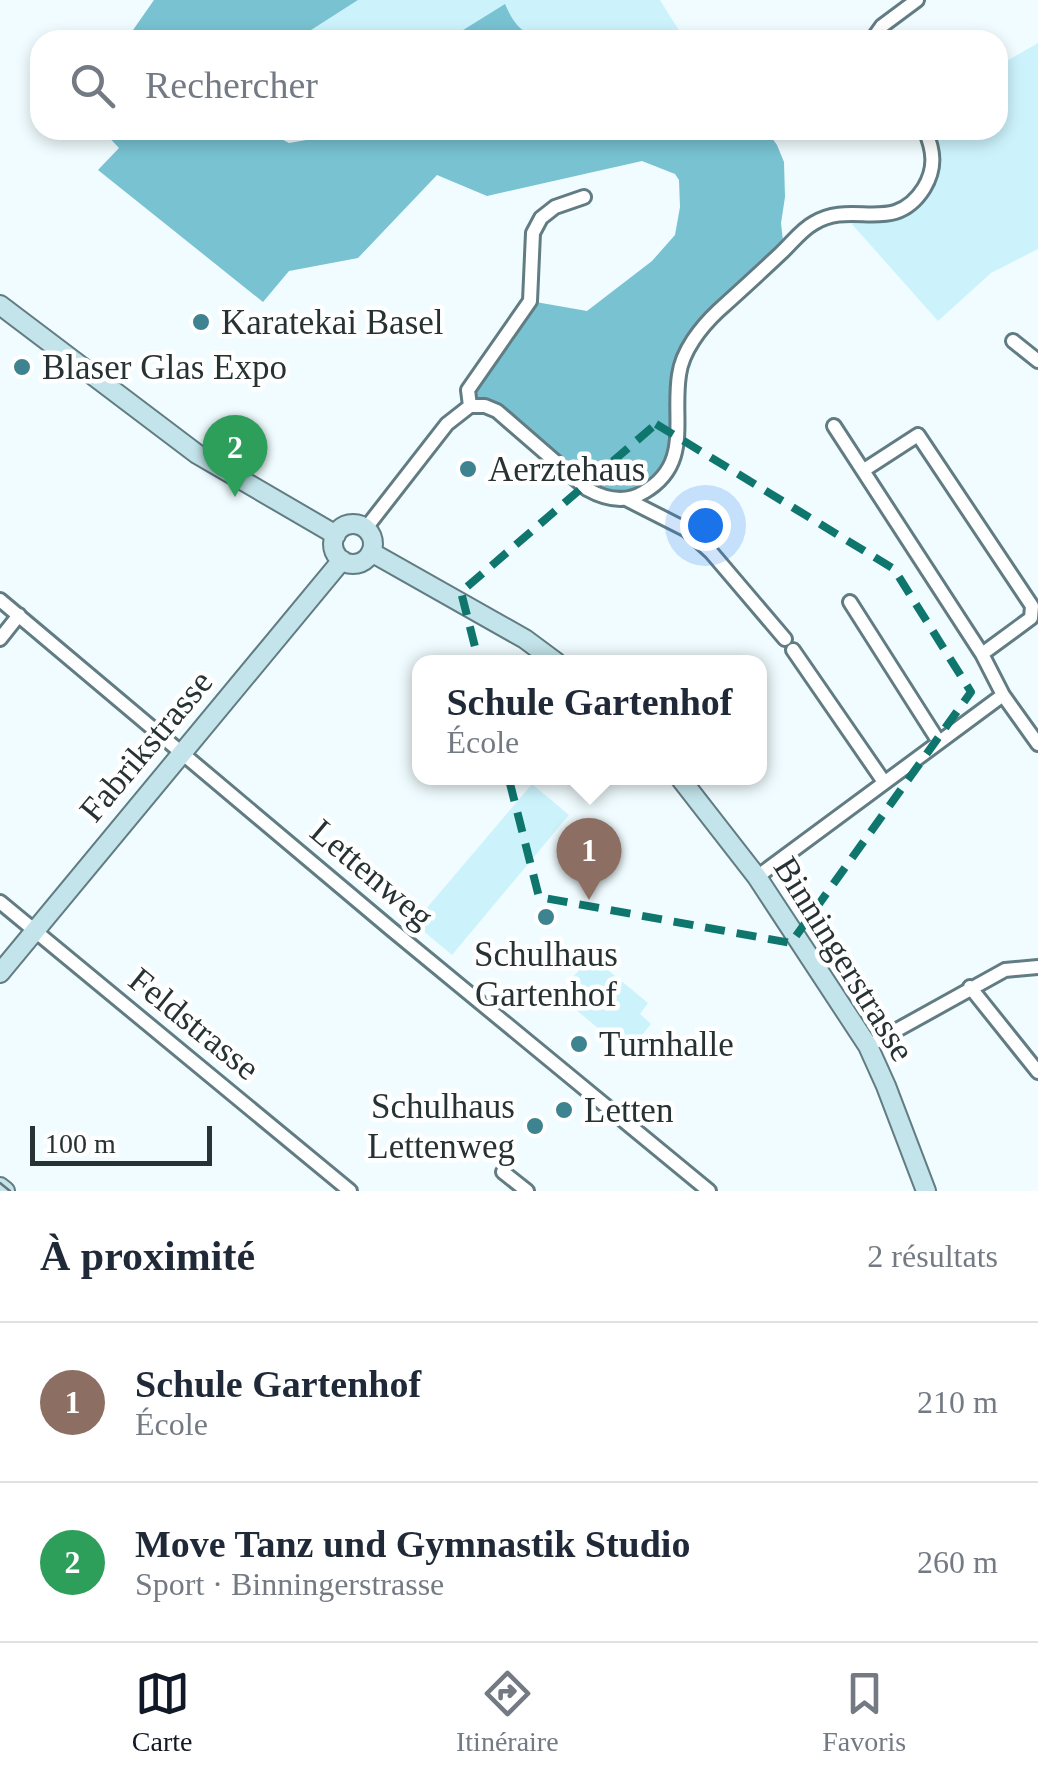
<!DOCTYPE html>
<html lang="fr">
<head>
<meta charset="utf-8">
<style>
	:root { --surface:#fff; --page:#f6f6f7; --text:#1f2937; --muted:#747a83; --line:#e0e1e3; --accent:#111827 }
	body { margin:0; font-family:"Times New Roman",serif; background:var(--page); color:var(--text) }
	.scale { position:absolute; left:30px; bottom:25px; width:182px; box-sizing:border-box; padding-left:10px; border:5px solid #263234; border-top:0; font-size:28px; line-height:35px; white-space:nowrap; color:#263234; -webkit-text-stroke:8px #fff; paint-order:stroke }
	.you { position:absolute; left:705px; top:525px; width:35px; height:35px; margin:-25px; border:8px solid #fff; border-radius:50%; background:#1a73e8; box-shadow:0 0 0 15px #1a73e833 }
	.badge { display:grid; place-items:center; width:65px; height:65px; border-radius:50%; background:var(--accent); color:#fff; font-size:32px; font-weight:700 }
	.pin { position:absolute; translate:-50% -82px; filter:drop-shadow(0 2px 5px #0008) }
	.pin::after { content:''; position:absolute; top:52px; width:35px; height:30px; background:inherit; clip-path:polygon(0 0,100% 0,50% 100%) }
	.popup { position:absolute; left:412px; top:655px; width:355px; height:130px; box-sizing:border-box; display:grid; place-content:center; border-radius:20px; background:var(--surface); filter:drop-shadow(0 2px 8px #0005); font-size:32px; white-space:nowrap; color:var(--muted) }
	.popup b { font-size:38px; color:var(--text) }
	.popup::after { content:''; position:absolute; left:50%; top:100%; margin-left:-20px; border:20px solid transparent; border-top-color:var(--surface) }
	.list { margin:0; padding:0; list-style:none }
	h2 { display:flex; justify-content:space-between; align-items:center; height:130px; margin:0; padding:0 40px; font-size:42px }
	h2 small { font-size:32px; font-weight:400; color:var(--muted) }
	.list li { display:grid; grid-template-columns:65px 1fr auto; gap:30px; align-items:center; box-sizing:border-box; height:160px; padding:0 40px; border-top:2px solid var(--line) }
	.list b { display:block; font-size:38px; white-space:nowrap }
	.list p { margin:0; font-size:32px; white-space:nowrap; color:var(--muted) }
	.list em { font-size:32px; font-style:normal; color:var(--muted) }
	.icon { flex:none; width:55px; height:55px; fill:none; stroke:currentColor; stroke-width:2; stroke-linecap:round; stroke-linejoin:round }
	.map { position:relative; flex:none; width:1038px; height:1191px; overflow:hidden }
	.search { position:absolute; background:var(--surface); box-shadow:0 5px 15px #0003; left:30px; right:30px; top:30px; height:110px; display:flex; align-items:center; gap:25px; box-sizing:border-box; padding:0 35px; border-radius:30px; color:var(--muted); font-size:38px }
	.sheet { height:450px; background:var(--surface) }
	nav { display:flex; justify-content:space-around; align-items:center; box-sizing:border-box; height:140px; border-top:2px solid var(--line); background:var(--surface); font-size:28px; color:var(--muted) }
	nav a { display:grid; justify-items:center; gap:5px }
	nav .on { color:var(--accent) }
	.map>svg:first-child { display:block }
	.green { fill:#ccf3fc }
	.forest { fill:#78c2d2 }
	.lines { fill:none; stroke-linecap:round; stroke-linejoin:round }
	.street-casing { stroke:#617c82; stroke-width:18 }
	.secondary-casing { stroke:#617c82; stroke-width:22 }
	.street { stroke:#fff; stroke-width:12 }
	.secondary { stroke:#c3e4ea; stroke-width:18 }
	.tram { stroke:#677376; stroke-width:2.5 }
	.marked { fill:none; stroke:#0f766e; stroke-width:8; stroke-dasharray:20 12; stroke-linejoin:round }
	.poi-dot { fill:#3e8390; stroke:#fff; stroke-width:4 }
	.labels { text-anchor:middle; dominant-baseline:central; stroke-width:9; stroke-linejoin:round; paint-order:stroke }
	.poi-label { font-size:35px; fill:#263234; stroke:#fff; text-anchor:start }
	.street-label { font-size:35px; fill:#263234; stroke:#fff }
</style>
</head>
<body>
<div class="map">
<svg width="1038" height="1191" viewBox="0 0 1038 1191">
	<rect width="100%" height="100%" fill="#f0fcff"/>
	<path class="green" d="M358,0H660L685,40H576C565,35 562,37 550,38C526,39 514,25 505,5L447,40H298L308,32Z
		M1038,43V249L991,273L938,321L842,213L906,209L930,177L928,130H998V66Z
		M532,784L569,815L452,955L414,923Z
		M591,956L648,1003L640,1014L651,1024L633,1046L621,1037L616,1043L558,995Z"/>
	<path class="forest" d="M154,0H358L308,32L298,40H126Z
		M505,4C514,25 525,39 550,38C562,37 565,35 576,40H447Z
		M102,130H264L289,143L318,138L338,130H766L777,145L784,162L785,197L781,223L784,250L687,351L674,458L654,486L603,498L497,411L470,406L468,390L530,301L587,311L652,261L675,235L680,207L679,180L675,174L642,161L487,196L437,175L358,258L289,271L263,302L98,170L119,148Z"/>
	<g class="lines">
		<defs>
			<path id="street" d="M872,40L882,26L917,0
				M1013,341L1038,361
				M470,406L468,390L530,301L533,233L541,218L555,207L584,197
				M834,426L982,654L1003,695L1038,744
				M864,470L918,435L1032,606L1031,618L982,654
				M626,499L687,530L711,552L785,639
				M366,528L447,424L470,406H485L497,411L587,489C605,499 625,504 644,492C692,464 672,420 679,375C682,351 701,327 718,311C739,292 760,273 780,254C791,244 801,230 814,223C853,199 894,236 924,188C936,168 934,151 925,130
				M0,600L391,929L709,1191
				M850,602L939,742
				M0,639L19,615
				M793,650L884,782
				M757,877L1003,695
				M0,902L350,1191
				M970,987L1038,1072
				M868,1046L1005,970L1038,967
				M503,1172L527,1191"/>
			<path id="secondary" d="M0,305L197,454L336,535
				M333 544a20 20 0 1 1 40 0a20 20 0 1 1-40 0Z
				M371,552L525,639L556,662
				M680,778L757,877L868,1046L886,1086L926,1191
				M0,973L342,560
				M0,1187L5,1191"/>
		</defs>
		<use href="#street" class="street-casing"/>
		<use href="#secondary" class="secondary-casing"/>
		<use href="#street" class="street"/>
		<use href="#secondary" class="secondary"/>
		<path class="tram" d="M0,1183L10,1191"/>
	</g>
	<path class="marked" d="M656,424L894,569L971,692L791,943L539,897L461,592Z"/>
	<g class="poi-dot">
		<circle cx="201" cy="322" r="10"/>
		<circle cx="22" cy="367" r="10"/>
		<circle cx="468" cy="469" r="10"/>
		<circle cx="546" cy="917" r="10"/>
		<circle cx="579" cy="1044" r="10"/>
		<circle cx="564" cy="1110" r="10"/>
		<circle cx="535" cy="1126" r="10"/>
	</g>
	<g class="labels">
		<g class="poi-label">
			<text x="221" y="322">Karatekai Basel</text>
			<text x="42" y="367">Blaser Glas Expo</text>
			<text x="488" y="469">Aerztehaus</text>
			<text x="546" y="954" text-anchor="middle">Schulhaus<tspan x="546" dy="40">Gartenhof</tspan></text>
			<text x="599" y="1044">Turnhalle</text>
			<text x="515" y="1106" text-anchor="end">Schulhaus<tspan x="515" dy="40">Lettenweg</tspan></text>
			<text x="584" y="1110">Letten</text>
		</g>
		<g class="street-label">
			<text transform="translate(146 746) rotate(-50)">Fabrikstrasse</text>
			<text transform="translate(372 874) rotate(40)">Lettenweg</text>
			<text transform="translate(844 959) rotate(58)">Binningerstrasse</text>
			<text transform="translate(194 1024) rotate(39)">Feldstrasse</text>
		</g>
	</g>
</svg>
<div class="scale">100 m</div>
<div class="you"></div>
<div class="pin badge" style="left:589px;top:900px;background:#8d6e63">1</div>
<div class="popup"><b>Schule Gartenhof</b>École</div>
<div class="pin badge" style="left:235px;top:497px;background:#2e9e5b">2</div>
<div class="search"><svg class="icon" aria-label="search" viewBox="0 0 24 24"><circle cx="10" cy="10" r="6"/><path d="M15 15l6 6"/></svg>Rechercher</div>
</div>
<section class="sheet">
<h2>À proximité<small>2 résultats</small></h2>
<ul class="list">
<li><span class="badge" style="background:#8d6e63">1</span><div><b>Schule Gartenhof</b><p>École</p></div><em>210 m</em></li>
<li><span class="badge" style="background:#2e9e5b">2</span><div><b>Move Tanz und Gymnastik Studio</b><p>Sport · Binningerstrasse</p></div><em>260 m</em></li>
</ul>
</section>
<nav>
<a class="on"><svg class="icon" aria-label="map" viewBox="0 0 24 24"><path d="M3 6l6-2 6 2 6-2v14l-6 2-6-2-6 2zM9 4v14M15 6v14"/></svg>Carte</a>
<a><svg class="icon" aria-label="directions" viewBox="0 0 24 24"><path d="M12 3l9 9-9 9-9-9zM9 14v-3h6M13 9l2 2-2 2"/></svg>Itinéraire</a>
<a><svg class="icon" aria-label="saved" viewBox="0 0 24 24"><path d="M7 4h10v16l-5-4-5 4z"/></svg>Favoris</a>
</nav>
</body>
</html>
